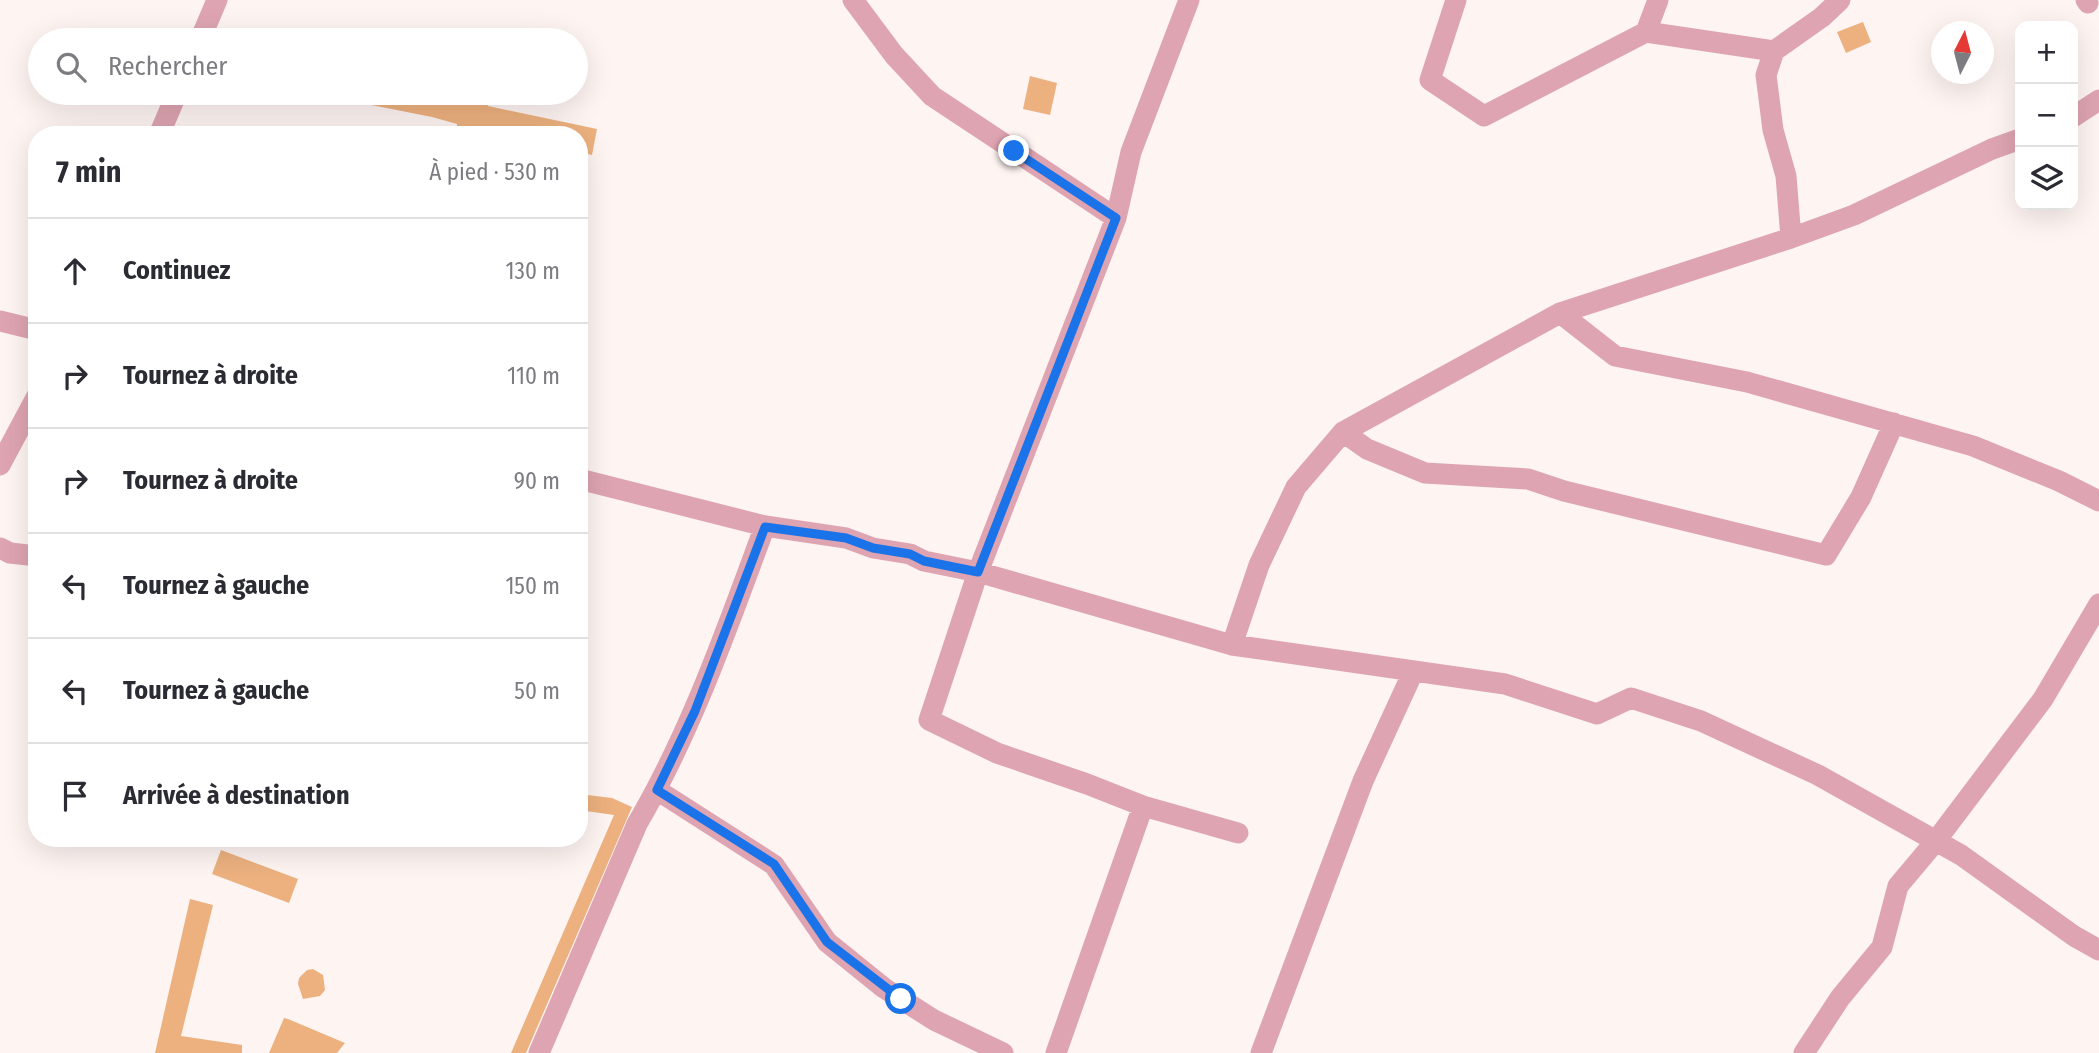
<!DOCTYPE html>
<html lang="fr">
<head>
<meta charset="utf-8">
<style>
	:root { --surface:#fff; --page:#f7f7f7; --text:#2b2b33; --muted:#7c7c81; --line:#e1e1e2 }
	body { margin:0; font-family:"Fira Sans Condensed",sans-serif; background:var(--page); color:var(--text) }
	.controls { position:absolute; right:21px; top:21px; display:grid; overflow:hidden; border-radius:14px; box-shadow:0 7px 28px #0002 }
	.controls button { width:63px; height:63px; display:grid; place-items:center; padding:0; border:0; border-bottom:2px solid var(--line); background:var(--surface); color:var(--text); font:35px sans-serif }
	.compass { position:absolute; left:1931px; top:21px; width:63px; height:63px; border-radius:50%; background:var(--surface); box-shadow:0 7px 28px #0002; rotate:6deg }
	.stop { position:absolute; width:21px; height:21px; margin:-16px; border:5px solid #1a73e8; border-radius:50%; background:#fff }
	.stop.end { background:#1a73e8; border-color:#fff; box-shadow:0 2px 7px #0008 }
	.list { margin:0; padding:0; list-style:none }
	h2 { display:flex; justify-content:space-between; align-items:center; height:91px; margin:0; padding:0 28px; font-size:30px }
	h2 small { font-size:23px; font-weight:400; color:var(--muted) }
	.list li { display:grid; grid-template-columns:46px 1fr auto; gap:21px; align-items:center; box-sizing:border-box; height:105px; padding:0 28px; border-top:2px solid var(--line) }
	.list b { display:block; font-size:26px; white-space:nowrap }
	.list em { font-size:23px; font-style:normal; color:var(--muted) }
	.icon { flex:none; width:38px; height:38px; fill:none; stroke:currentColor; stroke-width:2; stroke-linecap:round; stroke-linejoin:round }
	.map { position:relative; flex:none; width:2099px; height:1053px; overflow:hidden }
	.search { position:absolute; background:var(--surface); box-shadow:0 7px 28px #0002; left:28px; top:28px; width:560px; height:77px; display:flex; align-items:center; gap:18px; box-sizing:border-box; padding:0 24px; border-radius:38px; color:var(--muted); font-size:26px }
	.panel { position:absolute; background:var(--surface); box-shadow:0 7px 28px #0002; left:28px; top:126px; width:560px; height:721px; border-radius:28px }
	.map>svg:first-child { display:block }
	.building { fill:#edb17f }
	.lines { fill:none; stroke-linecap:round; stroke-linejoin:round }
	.minor { stroke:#dea4b1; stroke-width:21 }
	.route { stroke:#1a73e8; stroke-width:9 }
</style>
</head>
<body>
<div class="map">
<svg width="2099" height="1053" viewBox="0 0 2099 1053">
	<rect width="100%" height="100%" fill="#fef4f2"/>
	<path class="building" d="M1863,22L1871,42L1846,53L1837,32Z
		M1030,76L1057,83L1050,115L1023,109Z
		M342,93H438L488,102V106L597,129L592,155L579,152V135H498L457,127V124L432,117L341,99Z
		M579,794L612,798L632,807L526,1053H511L614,815L579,810Z
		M221,850L298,879L289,903L212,874Z
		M190,899L213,905L181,1036L242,1045V1053H155Z
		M313,969L323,975L325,990L320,996L303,999L298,984L299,978L307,970Z
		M284,1018L288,1019L345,1043L337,1053H269Z"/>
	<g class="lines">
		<path class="minor" d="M853,0L894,55L932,96L1116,218
			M1189,0L1131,152L1116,218L978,572L929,720L997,753L1087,784L1143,806L1238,833
			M1456,0L1430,80L1484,116L1646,32L1658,0
			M2086,0L2088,3
			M1646,32L1774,51
			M200,40L217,0
			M2073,117L2099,100
			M159,135L177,93
			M1791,238L1786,176L1773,130L1766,75L1774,51L1822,17L1840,0
			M1560,313L1615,356L1747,382L1973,446L2059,481L2099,501
			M0,321L37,330
			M1343,432L1367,449L1425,473L1528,479L1564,491L1826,555L1861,497L1894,423
			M0,465L37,396
			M579,479L765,526L846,538L873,548L910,554L924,561L978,572L1232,645L1505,684L1597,714L1631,698L1701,721L1818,775L1961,855L2074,936L2099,950
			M0,548L10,553L37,556
			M1232,645L1259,565L1296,487L1343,432L1560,313L1791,238L1854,215L1992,149L2020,139
			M657,790L774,865L827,942L884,988L934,1020L1003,1053
			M539,1053L637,824C692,730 727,628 765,526
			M1056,1053L1143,806
			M1261,1053L1363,781L1413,672
			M1804,1053L1840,998L1882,947L1898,886L1935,842L2043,699L2099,604"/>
	</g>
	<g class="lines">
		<path class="route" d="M901,999L827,942L774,864L657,790L695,711L765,527L846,538L873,548L910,554L924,561L978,572L1116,218L1014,151"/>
	</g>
</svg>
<div class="controls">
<button>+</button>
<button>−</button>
<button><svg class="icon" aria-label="layers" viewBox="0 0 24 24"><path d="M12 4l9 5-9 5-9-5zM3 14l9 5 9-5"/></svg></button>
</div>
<svg class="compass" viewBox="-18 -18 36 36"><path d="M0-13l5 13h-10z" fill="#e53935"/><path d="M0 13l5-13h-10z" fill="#7c7c81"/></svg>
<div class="stop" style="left:901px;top:999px"></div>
<div class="stop end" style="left:1014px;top:151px"></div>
<div class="search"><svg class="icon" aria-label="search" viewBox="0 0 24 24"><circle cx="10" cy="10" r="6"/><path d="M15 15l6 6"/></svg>Rechercher</div>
<section class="panel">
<h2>7 min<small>À pied · 530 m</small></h2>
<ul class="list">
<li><svg class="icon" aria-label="ahead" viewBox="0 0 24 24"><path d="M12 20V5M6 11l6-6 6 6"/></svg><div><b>Continuez</b></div><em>130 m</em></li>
<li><svg class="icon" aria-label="right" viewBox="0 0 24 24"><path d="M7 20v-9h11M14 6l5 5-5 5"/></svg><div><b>Tournez à droite</b></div><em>110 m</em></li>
<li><svg class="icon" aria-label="right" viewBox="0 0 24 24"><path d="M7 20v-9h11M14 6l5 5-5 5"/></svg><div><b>Tournez à droite</b></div><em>90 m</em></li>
<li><svg class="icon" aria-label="left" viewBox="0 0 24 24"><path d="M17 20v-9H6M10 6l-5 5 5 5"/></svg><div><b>Tournez à gauche</b></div><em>150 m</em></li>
<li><svg class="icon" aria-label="left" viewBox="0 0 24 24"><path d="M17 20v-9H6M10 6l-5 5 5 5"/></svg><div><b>Tournez à gauche</b></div><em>50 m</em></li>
<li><svg class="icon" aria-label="arrive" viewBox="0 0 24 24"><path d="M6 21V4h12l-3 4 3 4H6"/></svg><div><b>Arrivée à destination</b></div></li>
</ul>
</section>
</div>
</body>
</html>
